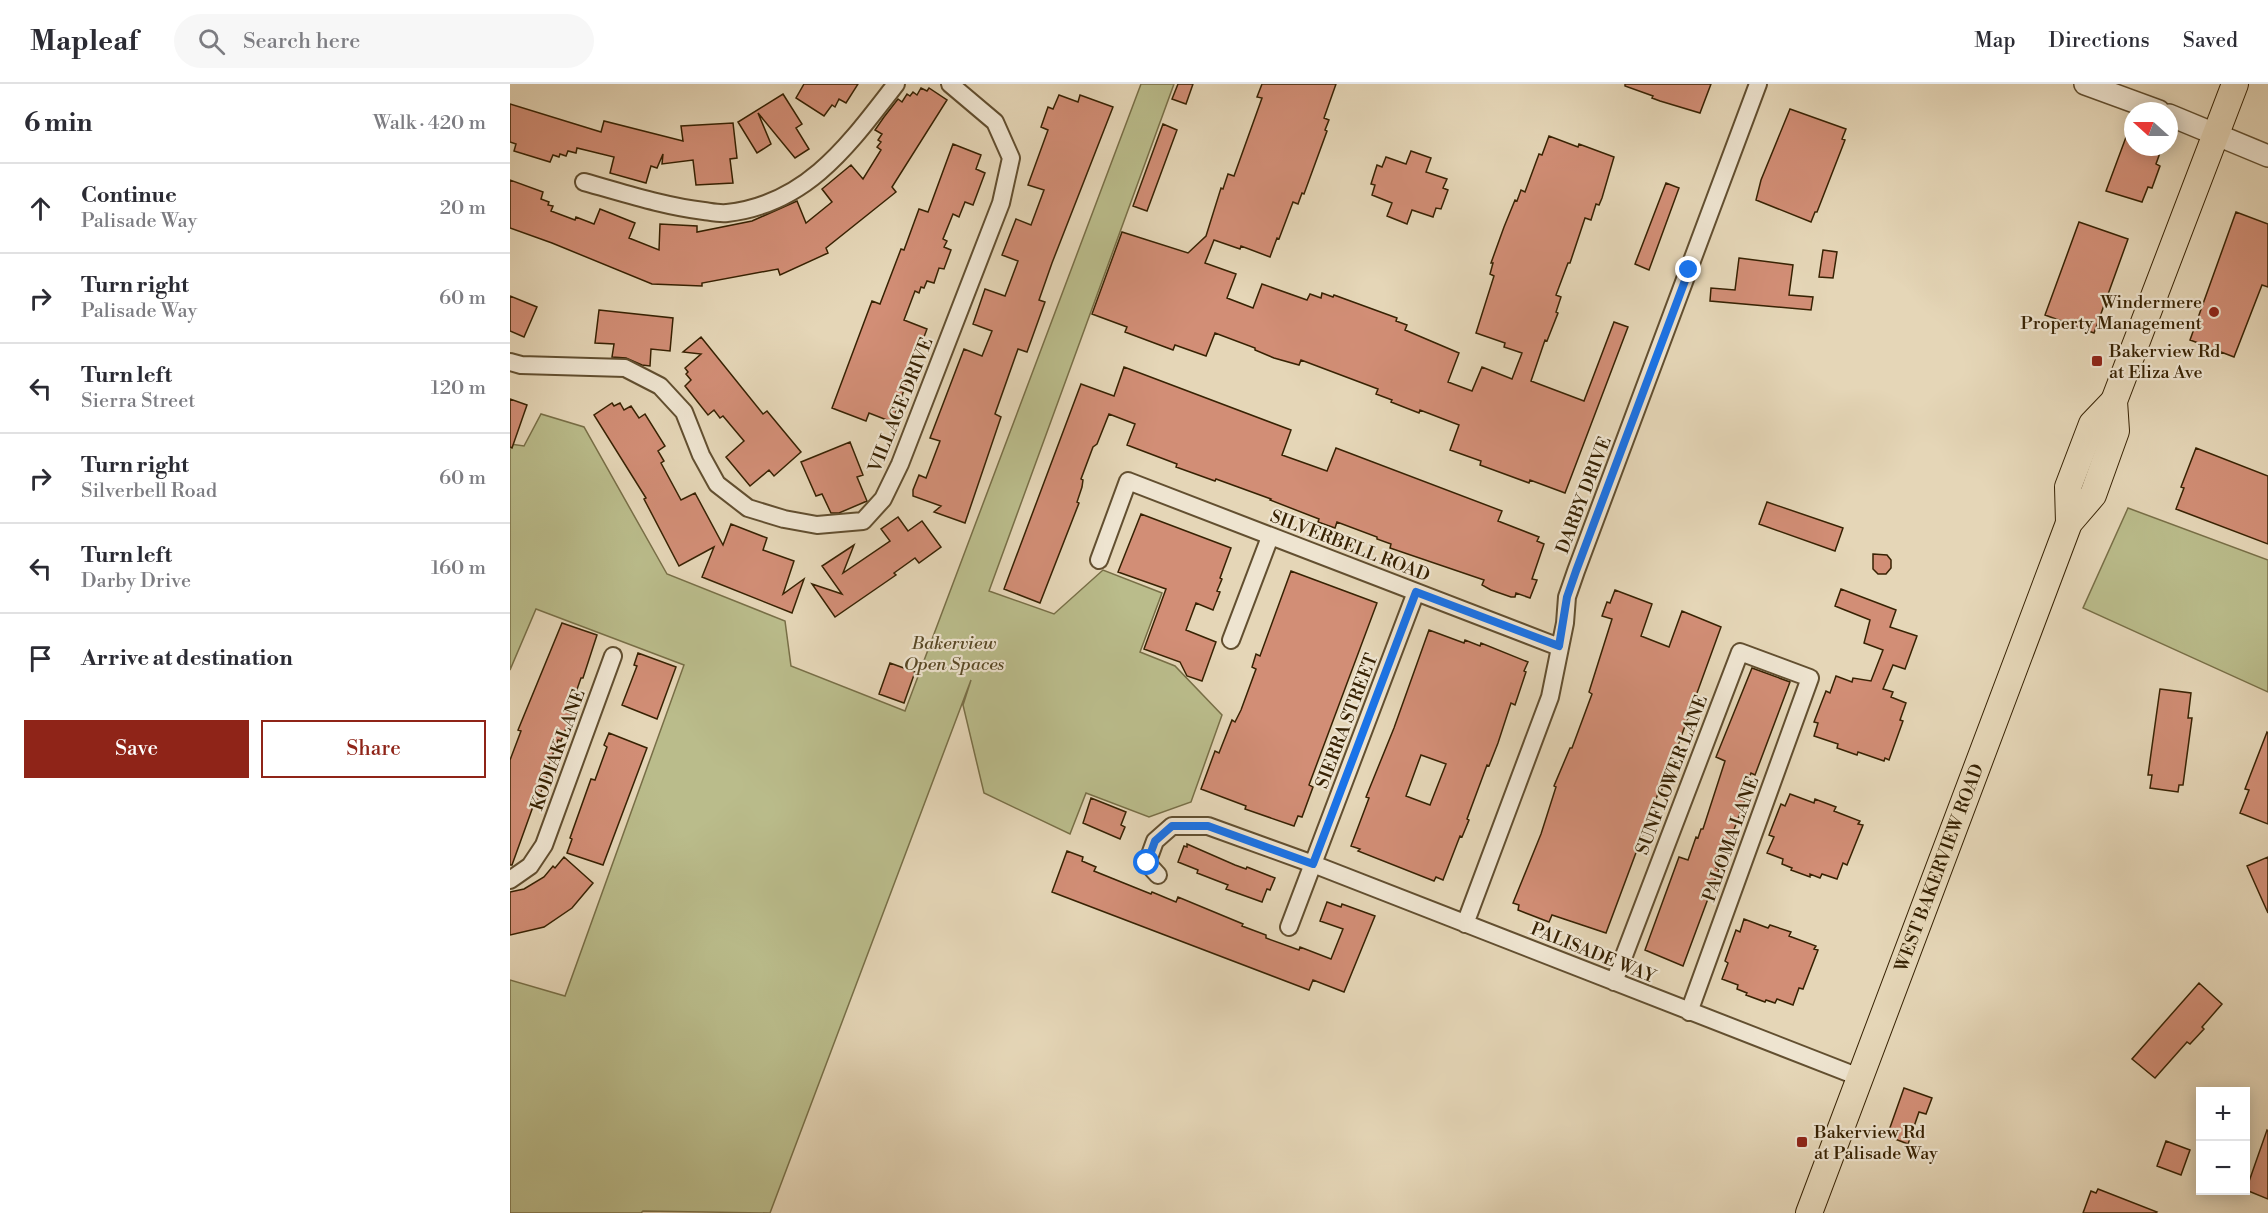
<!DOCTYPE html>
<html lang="en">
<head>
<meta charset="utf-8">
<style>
	:root { --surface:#fff; --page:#f7f7f7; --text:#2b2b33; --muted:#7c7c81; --line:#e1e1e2; --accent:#8f2418 }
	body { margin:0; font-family:"Libre Bodoni",serif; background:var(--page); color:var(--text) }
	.controls { position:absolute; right:18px; bottom:18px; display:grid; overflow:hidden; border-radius:0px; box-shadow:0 3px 15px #0003 }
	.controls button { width:54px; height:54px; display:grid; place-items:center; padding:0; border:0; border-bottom:2px solid var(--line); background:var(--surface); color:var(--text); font:30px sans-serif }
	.compass { position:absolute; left:1614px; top:18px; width:54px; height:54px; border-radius:50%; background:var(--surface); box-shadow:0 3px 15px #0003; rotate:291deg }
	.stop { position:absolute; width:18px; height:18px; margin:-14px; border:4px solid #1a73e8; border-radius:50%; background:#fff }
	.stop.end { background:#1a73e8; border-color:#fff; box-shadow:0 2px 6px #0008 }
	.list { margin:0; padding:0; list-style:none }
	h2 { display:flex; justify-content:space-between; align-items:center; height:78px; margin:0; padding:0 24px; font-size:26px }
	h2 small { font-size:20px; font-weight:400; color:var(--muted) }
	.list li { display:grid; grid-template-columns:39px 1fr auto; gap:18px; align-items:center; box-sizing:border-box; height:90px; padding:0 24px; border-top:2px solid var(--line) }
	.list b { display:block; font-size:22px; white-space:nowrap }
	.list p { margin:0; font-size:20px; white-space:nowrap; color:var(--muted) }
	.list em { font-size:20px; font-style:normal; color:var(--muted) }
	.actions { display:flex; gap:12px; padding:18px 24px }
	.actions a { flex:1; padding:14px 0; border:2px solid var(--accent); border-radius:0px; text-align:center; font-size:21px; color:var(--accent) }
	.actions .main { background:var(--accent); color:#fff }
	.icon { flex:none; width:33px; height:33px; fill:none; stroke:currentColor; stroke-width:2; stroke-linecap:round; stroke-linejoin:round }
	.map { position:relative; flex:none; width:1758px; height:1129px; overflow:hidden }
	header { display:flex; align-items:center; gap:36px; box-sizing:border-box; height:84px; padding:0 30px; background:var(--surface); border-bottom:2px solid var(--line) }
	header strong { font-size:28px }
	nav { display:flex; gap:33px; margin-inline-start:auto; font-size:21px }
	.search { width:420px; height:54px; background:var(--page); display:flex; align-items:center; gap:15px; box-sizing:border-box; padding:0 21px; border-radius:33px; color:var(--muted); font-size:22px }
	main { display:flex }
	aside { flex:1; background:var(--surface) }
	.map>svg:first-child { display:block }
	.green { fill:#babc8b; stroke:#786f47; stroke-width:1.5 }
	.building { fill:#d28e76; stroke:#372203; stroke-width:1.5; fill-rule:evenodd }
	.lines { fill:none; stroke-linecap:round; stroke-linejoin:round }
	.minor-casing { stroke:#624f30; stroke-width:20 }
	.tertiary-casing { stroke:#624f30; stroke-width:24 }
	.primary-casing { stroke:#372203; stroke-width:28 }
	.minor { stroke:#eee4d0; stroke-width:16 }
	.tertiary { stroke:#eee4d0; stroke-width:21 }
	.primary { stroke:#e5d6b7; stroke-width:26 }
	.route { stroke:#1a73e8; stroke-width:8 }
	.poi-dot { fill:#8f2418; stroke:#eee4d0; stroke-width:2 }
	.labels { text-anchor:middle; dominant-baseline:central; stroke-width:4.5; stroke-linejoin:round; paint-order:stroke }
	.poi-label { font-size:18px; fill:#372203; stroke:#eee4d0; text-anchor:start }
	.street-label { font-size:18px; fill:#372203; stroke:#eee4d0 }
	.park-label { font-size:18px; font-style:italic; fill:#584825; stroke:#eee4d0 }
</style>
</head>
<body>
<header>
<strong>Mapleaf</strong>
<div class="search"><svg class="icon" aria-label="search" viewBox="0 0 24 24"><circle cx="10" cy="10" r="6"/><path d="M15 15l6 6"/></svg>Search here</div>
<nav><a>Map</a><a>Directions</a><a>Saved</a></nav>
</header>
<main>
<aside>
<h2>6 min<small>Walk · 420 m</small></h2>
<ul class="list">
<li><svg class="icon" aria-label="ahead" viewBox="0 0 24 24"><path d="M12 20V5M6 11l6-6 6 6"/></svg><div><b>Continue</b><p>Palisade Way</p></div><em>20 m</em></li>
<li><svg class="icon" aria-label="right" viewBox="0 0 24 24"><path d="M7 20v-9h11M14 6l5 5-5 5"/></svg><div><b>Turn right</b><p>Palisade Way</p></div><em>60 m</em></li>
<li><svg class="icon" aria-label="left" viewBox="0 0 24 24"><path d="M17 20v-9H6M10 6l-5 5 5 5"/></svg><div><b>Turn left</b><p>Sierra Street</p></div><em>120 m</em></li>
<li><svg class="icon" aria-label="right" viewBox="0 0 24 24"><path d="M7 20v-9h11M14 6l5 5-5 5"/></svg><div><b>Turn right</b><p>Silverbell Road</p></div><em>60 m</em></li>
<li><svg class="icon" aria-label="left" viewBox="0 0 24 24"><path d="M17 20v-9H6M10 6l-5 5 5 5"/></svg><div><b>Turn left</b><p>Darby Drive</p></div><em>160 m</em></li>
<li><svg class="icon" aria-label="arrive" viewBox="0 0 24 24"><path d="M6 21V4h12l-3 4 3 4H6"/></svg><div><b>Arrive at destination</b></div></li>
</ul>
<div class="actions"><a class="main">Save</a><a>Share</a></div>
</aside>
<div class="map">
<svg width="1758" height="1129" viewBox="0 0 1758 1129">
	<rect width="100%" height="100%" fill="#e5d6b7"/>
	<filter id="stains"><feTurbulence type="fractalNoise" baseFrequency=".00333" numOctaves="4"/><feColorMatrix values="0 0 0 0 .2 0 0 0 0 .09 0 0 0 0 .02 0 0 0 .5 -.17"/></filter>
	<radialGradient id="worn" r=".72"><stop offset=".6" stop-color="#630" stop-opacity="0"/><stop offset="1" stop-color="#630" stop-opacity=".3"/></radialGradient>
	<path class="green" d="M631,0H664L479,507L544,530L593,486L652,509L630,568L665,582L712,631L681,718L639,733L576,709L560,750L474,709L453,621L461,596L260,1129L133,1127L131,1129H0V896L55,912L174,581L26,525L0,586V360L14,362L31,330L74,343L157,490L275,537L281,582L395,627Z
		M1618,424L1758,476V608L1573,524Z"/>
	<path class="building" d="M294,0H348L336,19L329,15L325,23L322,21L314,32L286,14Z
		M668,0H683L676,20L662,15Z
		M752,0H826L814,34L819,36L815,46L817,47L794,110L792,109L788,120L783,118L769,155L767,154L760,173L731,162L730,165L704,156L695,179L726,190L717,214L743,224L752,200L797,216L800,210L811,214L812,209L823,213L824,211L887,234L886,237L897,241L895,246L949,269L938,298L962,307L972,283L1002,295L1012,269L994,263L995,259L966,249L984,192L980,190L983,179H981L994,143L1005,116L1007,117L1011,106L1015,108L1029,70L1032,71L1039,52L1068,63L1069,60L1104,73L1092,114L1089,121L1086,120L1081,136L1075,134L1060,179H1058L1046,211L1051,213L1046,228L1048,229L1037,257L1035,256L1021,297L1074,317L1104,238L1118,243L1055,409L1020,396L1019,399L970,381L971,377L940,366L949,341L910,326L909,329L881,318L882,316L866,310L868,305L791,276L789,281L764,274L745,266V264L705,249L696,272L665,261L663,266L615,248L617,243L582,230L612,148L678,169L696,152L711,104L713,105L718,90L724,92L752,14L747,13Z
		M1115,0H1201L1190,29L1150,17L1142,14L1143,12L1115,2Z
		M411,4L417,7L419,4L437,16L382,103L386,108L316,164L318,169L270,191L268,185L192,199V202L142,200L42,159L0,144V96L33,108L31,115L39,118L38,121L43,122L41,127L65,136L66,133L84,140L90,125L125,139L119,154L149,166L150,140L187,142V148L242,137L287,117L296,139L322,118L312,105L341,81L353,95L371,66L367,63L371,58L368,56L372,50L365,46L374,33L388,15L392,18L397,10L400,12L403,8L407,11Z
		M273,10L292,40L286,44L299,65L285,74L248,29L261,60L247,69L228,38Z
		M549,11L568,18L570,11L603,23L542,179L529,216L535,218L517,268L508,265L485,330L491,333L455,439L424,428L431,422L403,412V406L409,391L416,394L430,357L420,354L454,265L472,272L482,247L463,240L475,205L495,212L508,177L492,171L506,135L521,141L534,106L518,101L538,46L531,43L538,23L543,25Z
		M0,20L91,48L94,37L173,57L171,42L223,39L227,74L220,75L223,99L186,101L183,76L152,80L153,70L147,84L141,82L136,99L100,89L104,73L67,64L66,69L58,67L56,72L50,70L49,73L43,71L40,78L4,67L6,60L0,58Z
		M1280,25L1336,45L1332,55L1335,56L1307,128H1305L1301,138L1246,116L1251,96Z
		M1622,37L1623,63H1643L1651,66L1646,80L1650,82L1642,104L1638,103L1632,118L1596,107Z
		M653,40L667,46L637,127L623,122Z
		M443,60L471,71L466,85L475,89L463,121L455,118L449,133L443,130L433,155L437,157L434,163L441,166L434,185L429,184L424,199L417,197L414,204L411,203L409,209L405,207L394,236L417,245L382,338L359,329L356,337L322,324L362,217L370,220L391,165L394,166L409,125L418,128Z
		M901,67L921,74L916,88L937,95L933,104L938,106L931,125L926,124L923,133L902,126L897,140L877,132L882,119L862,111L865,101L861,100L867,81L872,83L876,73L896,80Z
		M1156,99L1169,104L1139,186L1125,180Z
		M1726,128L1758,140V203L1752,201L1724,273L1711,268L1710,271L1693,265L1694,261L1680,256Z
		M1569,138L1618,155L1584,249L1535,231Z
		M1313,166L1327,168L1323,194L1309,193Z
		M1229,174L1283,181L1279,211L1303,213L1301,226L1200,217L1201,204L1225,206Z
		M0,212L27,223L14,253L0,247Z
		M89,226L163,234L160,267L141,265L140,282L132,281L116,274L102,273L104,260L85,259Z
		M191,253L253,330L257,327L291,368L264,392L259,386L240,402L216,373L234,357L213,332L210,334L204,326L198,331L175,302L181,296L176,290L178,288L175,284L191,270L173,268Z
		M614,283L781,346L772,371L817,387L826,364L992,427L988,437L1029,453L1027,457L1034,460L1022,495L1027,496L1020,514L1006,509L1005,513H1001L981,506L972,501L974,496L880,464L881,460L867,455V453L827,438L825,444L808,438L809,435L760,416L761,415L706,395L705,397L666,383L667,380L617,361L625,340L599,330L587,360L583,363L571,395L573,396L572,403L567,418L569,419L530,519L494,505L571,300L604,312Z
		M0,315L17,321L2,364L0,363Z
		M102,319L104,322L110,319L114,326L121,322L129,334L135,330L155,362L148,367L154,377L151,379L171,416L185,409L213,461L221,440L257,454L253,466L284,477L273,510L294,495L282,529L192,493L204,463L169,482L134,415L136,414L84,331Z
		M340,358L353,391L347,393L357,417L329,429H321L312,410L306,412L291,378Z
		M1686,364L1758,392V460L1666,425L1674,404L1671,403Z
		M1257,418L1333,444L1325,467L1249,440Z
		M631,430L721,464L710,494L712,495L707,507L710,508L703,526L686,519L676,546L706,558L692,597L677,592L670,578L634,565L656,505L608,488Z
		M388,433L398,447L412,437L431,463L409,479L405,474L384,489L386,491L325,533L302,500L332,510L312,482L344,461L333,489L380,457L371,445Z
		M1363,470L1377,471L1381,476V484L1376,490H1368L1363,485Z
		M781,487L867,519L799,701L803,703L792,733L788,732L784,742L735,725L736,722L691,705L705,667L709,669L722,636L725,638L731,626L746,585L742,583L746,570L750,572Z
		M1331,505L1386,526L1380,543L1407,552L1395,585L1383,581L1373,605L1383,608L1381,613L1396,619L1390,636L1393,637L1379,676L1375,674L1374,677L1348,668L1347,671L1327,664L1328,660L1304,652L1308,639L1304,638L1316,607L1320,609L1326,592L1342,598L1343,594L1361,597L1373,566L1354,559L1360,536L1325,522Z
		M1105,506L1142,520L1131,552L1159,563L1172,527L1211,543L1151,708L1149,707L1096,849L1042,831L1039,838L1008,826L1009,821L1003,819L1031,750L1046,703L1044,702L1060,664H1062L1082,610L1079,608L1102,535L1092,532L1097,518L1100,519Z
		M52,539L87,551L73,594H71L59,628L62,629L51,657L48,656L36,689L38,690L27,718L25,717L2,781H0V676L11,647L8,646Z
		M919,546L954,559L955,556L970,562L971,559L1018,578L1014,587L1016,588L1005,621L1001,619L988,659L979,682L977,681L957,735L959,736L952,753L950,752L933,796L926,793L924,797L848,767L850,765L841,762L859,714L856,713L884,644ZM911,671L936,680L920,721L896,712Z
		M128,569L166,583L147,635L112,621L127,582L124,581Z
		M380,579L405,588L394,619L369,610Z
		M1242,584L1280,598L1245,691L1241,689L1232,715L1235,716L1219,759L1216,758L1206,784L1209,785L1173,882L1135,866L1169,773L1178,776L1186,753L1188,754L1191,745H1193L1215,677L1206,673Z
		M1650,605L1681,609L1678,634H1682L1673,701H1669L1668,708L1640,704L1642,691H1638Z
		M1757,648L1758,649V740L1730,729L1739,706L1735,705Z
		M99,649L137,664L93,781L57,769L62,755L60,754L81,695L85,696L97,663L94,661Z
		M1280,710L1304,719L1305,715L1326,723L1324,727L1350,737L1348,740L1353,741L1337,781L1333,779L1327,795L1312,790L1310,794L1300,790V793L1281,786L1282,784L1272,780L1273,775L1257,769L1264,753L1259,751L1271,720L1275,722Z
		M581,714L616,728L611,741L615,743L610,755L573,739Z
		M677,760L725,781L736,785L737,783L765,794L760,806L757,805L752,818L716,805L718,801L687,789L688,786L668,778L674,762L677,763Z
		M557,767L573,773L572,777L586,783L584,787L641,810L642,808L666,818L668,813L733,840L732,842L756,851V854L789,866L790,863L821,875L833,845L810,837L817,818L831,823L832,820L865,832L834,908L803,896L799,906L542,808Z
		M54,773L83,799L62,824L34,843L0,851V808L14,805L34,793L43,782L45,784Z
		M1758,773V829L1737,782Z
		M1234,835L1258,844L1260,841L1281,848L1279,852L1306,862L1304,865L1308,866L1293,905L1289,904L1283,921L1267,915L1265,919L1256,916L1255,918L1236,911L1237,909L1227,905L1228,901L1212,895L1218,879L1215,877L1226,846L1230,848Z
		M1689,899L1712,920L1692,943L1694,945L1680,960L1677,958L1645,994L1622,975Z
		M1394,1004L1422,1014L1416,1030L1409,1028L1398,1060L1377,1052Z
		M1757,1046L1758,1047V1115L1736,1106Z
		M1656,1057L1680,1066L1671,1091L1647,1082Z
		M1588,1105L1647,1128L1646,1129H1573L1581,1107L1586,1109Z"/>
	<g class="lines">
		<defs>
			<path id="minor" d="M74,98C114,109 153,122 194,127C201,128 210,130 217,129C298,120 340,59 386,0
				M0,278L11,281L115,284L150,302L174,328L191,371L207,400L238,424L274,435L307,441L353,437L373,415L390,380L491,119L501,74L485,38L440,0
				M589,476L618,397L1049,563
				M721,556L760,453
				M648,791L637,779L645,757L662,742H698L803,780L1349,993
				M0,796L20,782L34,761L103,572
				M955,840L1040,613L1055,539L1057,513L1066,487L1248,0
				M779,843L906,508
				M1104,898L1230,568L1300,594L1179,928"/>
			<path id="tertiary" d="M1575,0L1649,27
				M1659,31L1758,72"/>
			<g id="primary">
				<path d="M1559,439L1558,403L1582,340L1604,317"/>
				<path id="s1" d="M1299,1129L1559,439L1583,411L1606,347L1604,317L1725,0"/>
			</g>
		</defs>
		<use href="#minor" class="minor-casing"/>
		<use href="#tertiary" class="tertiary-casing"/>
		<use href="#primary" class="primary-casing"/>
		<use href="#minor" class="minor"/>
		<use href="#tertiary" class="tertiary"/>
		<use href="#primary" class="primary"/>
	</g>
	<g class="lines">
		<path class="route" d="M637,779L645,757L662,742H698L803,780L906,508L1049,562L1057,513L1066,487L1179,186"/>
	</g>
	<g class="poi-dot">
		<circle cx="1704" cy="228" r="6"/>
		<rect x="1581" y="271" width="12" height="12" rx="3"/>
		<rect x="1286" y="1052" width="12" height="12" rx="3"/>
	</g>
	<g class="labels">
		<g class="poi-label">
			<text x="1692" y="218" text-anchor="end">Windermere<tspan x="1692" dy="21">Property Management</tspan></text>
			<text x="1599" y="267">Bakerview Rd<tspan x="1599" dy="21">at Eliza Ave</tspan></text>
			<text x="1304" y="1048">Bakerview Rd<tspan x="1304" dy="21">at Palisade Way</tspan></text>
		</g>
		<g class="street-label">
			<text transform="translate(391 321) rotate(-68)">VILLAGE DRIVE</text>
			<text transform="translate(1074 411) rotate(-69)">DARBY DRIVE</text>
			<text transform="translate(840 462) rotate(21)">SILVERBELL ROAD</text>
			<text transform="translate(837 637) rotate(-69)">SIERRA STREET</text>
			<text transform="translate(48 666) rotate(-70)">KODIAK LANE</text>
			<text transform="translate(1162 691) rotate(-69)">SUNFLOWER LANE</text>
			<text transform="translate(1221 755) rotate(-70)">PALOMA LANE</text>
			<text stroke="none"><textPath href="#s1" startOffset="369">WEST BAKERVIEW ROAD</textPath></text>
			<text transform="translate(1083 869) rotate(22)">PALISADE WAY</text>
		</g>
		<g class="park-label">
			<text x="444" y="559">Bakerview<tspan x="444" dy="21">Open Spaces</tspan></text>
		</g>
	</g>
	<rect width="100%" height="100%" filter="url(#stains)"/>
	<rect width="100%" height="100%" fill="url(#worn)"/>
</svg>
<div class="controls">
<button>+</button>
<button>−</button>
</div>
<svg class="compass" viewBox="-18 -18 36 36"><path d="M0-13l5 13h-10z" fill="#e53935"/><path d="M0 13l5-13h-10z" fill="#7c7c81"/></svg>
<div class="stop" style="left:637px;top:779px"></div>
<div class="stop end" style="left:1179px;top:186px"></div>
</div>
</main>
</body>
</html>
